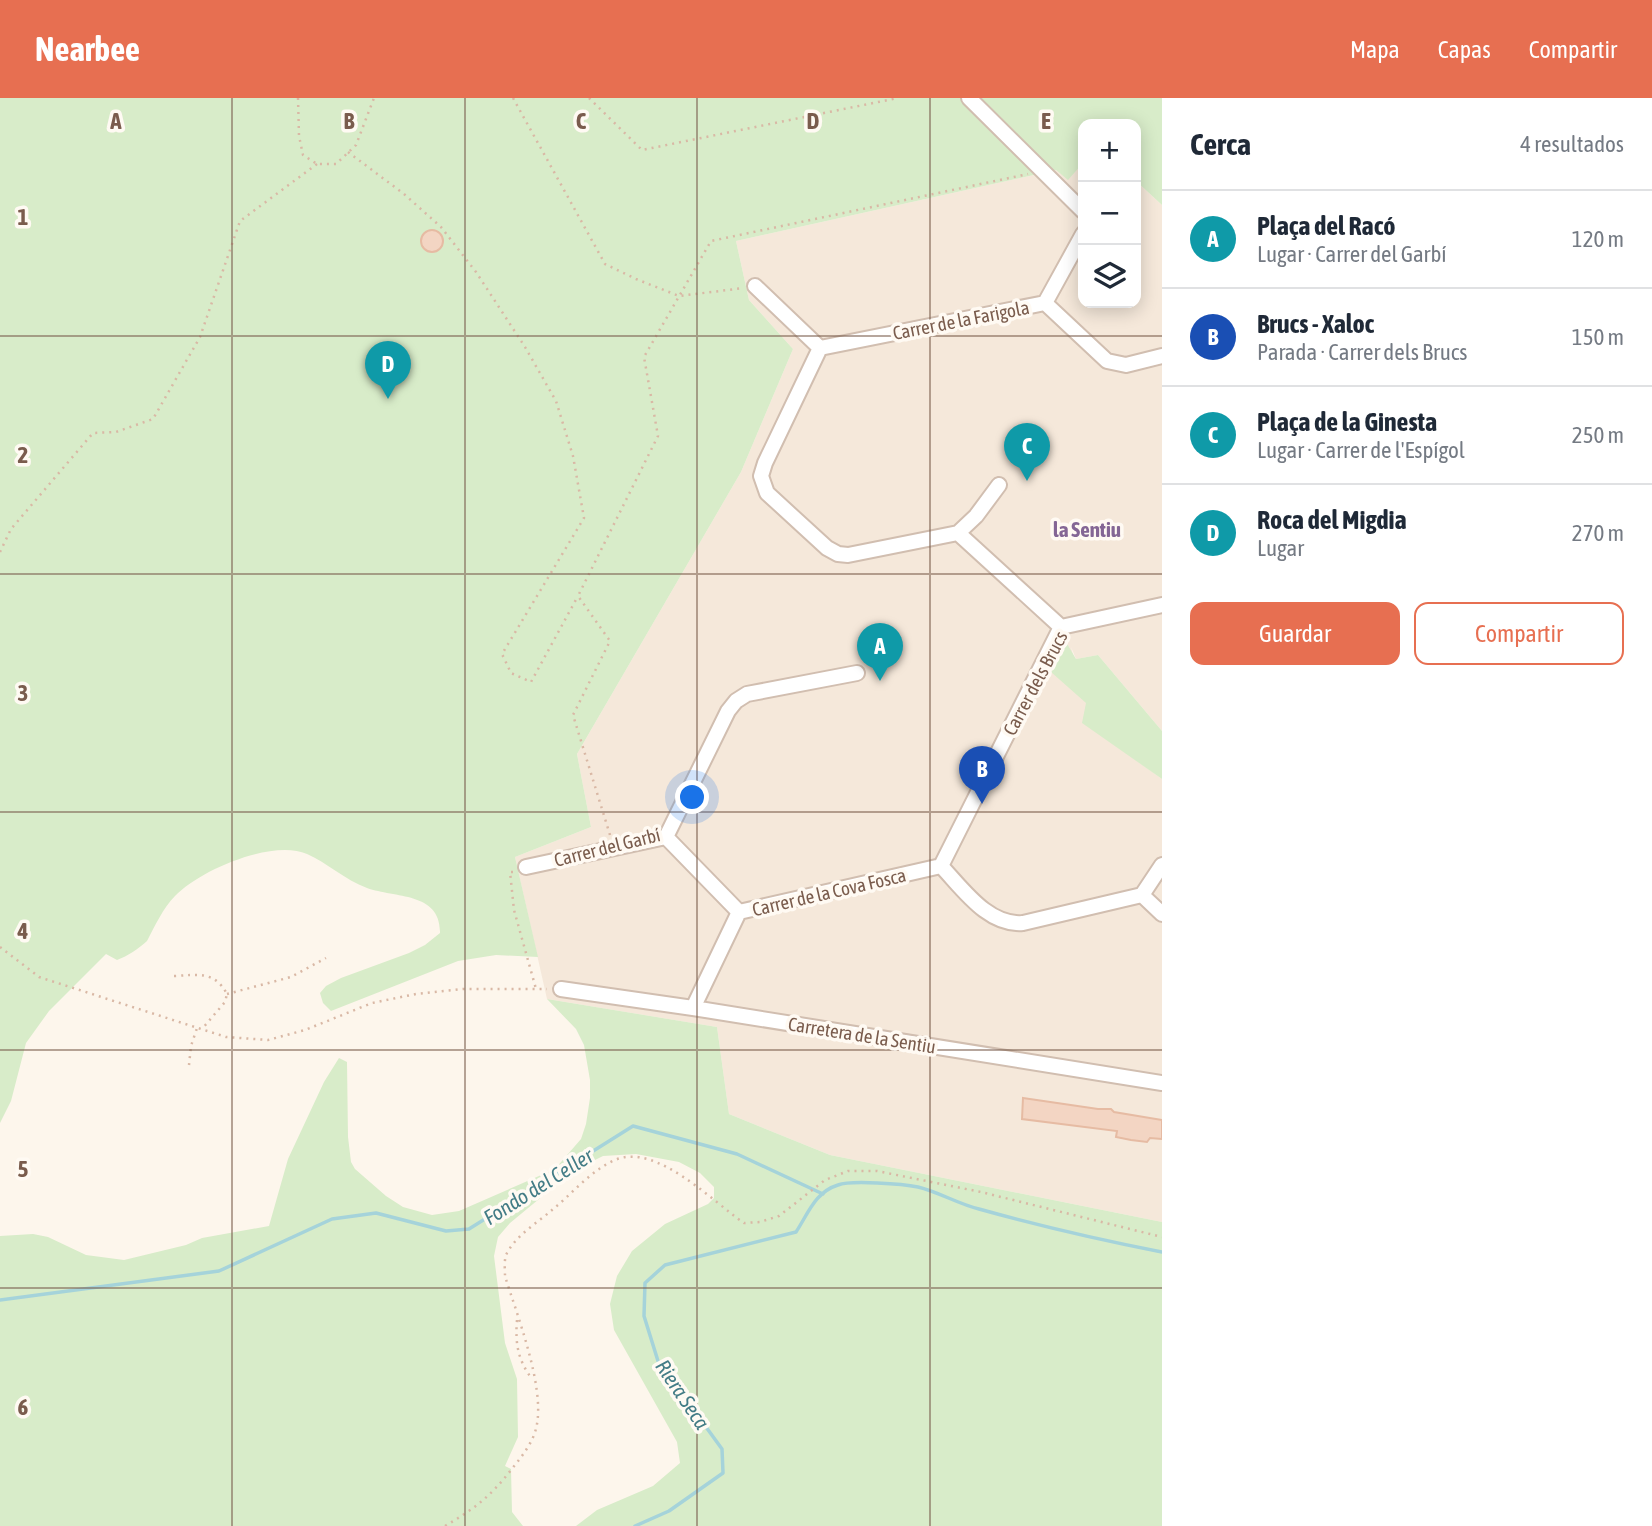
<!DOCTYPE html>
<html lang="es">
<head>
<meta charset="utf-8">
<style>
	:root { --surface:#fff; --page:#f2f2f3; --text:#1f2937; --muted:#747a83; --line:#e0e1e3; --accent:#e76f51 }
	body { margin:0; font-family:"Asap Condensed",sans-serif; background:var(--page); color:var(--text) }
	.controls { position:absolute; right:21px; top:21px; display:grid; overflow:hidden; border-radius:14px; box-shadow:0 4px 18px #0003 }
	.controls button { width:63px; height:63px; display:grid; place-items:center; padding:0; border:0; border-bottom:2px solid var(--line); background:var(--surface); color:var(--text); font:35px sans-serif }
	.you { position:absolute; left:693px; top:700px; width:24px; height:24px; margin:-18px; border:5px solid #fff; border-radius:50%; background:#1a73e8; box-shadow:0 0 0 10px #1a73e833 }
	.badge { display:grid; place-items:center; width:46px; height:46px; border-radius:50%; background:var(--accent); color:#fff; font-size:23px; font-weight:700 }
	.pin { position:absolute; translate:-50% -58px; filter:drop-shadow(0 2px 4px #0008) }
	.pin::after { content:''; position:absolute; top:37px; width:24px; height:21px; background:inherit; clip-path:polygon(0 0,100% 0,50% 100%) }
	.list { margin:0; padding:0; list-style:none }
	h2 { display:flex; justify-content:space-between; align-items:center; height:91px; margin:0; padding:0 28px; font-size:30px }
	h2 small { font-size:23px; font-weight:400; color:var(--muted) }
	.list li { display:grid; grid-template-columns:46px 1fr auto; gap:21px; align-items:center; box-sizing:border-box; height:98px; padding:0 28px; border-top:2px solid var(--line) }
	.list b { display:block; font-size:26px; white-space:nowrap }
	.list p { margin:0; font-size:23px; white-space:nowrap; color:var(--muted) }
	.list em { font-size:23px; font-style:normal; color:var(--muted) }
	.actions { display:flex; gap:14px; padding:21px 28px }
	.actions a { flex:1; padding:16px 0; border:2px solid var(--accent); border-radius:14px; text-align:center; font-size:24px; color:var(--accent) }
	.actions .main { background:var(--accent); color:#fff }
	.icon { flex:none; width:38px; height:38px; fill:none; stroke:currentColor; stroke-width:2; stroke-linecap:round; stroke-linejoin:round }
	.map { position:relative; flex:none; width:1162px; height:1428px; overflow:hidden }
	header { display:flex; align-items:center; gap:42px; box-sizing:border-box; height:98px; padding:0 35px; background:var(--accent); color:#fff }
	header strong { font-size:33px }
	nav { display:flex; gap:38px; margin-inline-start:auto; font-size:24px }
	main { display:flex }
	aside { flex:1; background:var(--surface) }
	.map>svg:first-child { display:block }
	.residential { fill:#f5e8da }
	.green { fill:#d8ecc9 }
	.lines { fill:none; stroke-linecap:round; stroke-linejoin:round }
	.stream { stroke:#a5d3da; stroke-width:3.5 }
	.building { fill:#f3d5c3; stroke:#e6bba3; stroke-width:2 }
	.street-casing { stroke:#d1beb0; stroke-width:18 }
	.path { stroke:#d9b8a5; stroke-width:2.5; stroke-dasharray:2 5; stroke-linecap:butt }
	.street { stroke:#fff; stroke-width:14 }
	.grid { fill:none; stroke:#7a5c4d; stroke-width:2; stroke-opacity:0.55 }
	.labels { text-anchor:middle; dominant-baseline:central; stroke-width:7; stroke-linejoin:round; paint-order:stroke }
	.street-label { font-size:19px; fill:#7a5c4d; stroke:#fffaf3 }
	.neighbourhood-label { font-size:21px; font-weight:bold; fill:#846695; stroke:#fffaf3 }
	.water-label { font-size:21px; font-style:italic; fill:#437c86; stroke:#fffaf3 }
	.grid-label { font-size:23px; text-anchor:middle; font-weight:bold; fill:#7a5c4d; stroke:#fffaf3; stroke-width:7; stroke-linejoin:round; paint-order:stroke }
</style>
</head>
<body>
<header>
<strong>Nearbee</strong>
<nav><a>Mapa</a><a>Capas</a><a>Compartir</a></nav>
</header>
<main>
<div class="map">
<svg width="1162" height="1428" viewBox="0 0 1162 1428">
	<rect width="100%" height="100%" fill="#fdf6ec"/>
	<path class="residential" d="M1083,65V205H1136V83L1162,107V633L1098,557L1076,561L1071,549L1086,605L1133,660L1162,681V1124L830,1057L729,1016L717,929L547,901L515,759L591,729L577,656L741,374L793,251L749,202L736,143L1056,72L1068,81Z"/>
	<path class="green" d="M0,0H1162V107L1136,83V26H1083V65L1068,82L1056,72L736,143L749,202L793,251L741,374L577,656L591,729L515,759L538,859L496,857L458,863L331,913L323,905L320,895L326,888L341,880L409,855L425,847L440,835C441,794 395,800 367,790C345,782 326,764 307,756C272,741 200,772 175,798C163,810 155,828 147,843C138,851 128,858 117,862L106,856L49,913L26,945L11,1003L0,1025Z
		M1066,544L1076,561L1098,557L1162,633V681L1082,625L1086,605L1051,574Z
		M547,901L717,929L729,1016L830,1057L1162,1124V1428H576L597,1412L653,1388L680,1365L677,1344L614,1232L610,1206L617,1178L632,1153L665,1126L708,1106L714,1100V1089L700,1075L679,1064L636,1056L603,1058L573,1073L510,1125L498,1139L494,1158L505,1245L517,1281L518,1339L505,1368L511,1371L512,1414L523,1428H0V1138L33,1136L48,1139L86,1157L124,1162L186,1147L202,1140L269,1128L288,1061L324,984L339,960L347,964L348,1039L351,1064L355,1071L386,1098L403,1109L432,1117L459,1113L555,1071L581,1041L586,1026L590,1000V982L584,947L576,931Z"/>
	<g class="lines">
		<path class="stream" d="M0,1202L219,1173L332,1121L376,1115L446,1133L469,1131L633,1028L737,1056L823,1096
			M635,1428L669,1413L723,1375L722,1351L658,1263L644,1218L645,1185L665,1167L796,1134C808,1116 815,1094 838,1087C851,1082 903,1086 918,1089C939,1094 958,1106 979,1111C1040,1128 1101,1142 1162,1154"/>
	</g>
	<path class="building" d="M421 143a11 11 0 1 1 22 0a11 11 0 1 1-22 0Z
		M1023,1000L1098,1011H1111L1114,1014L1162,1022V1041L1150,1040L1147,1044L1131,1042L1116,1039L1117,1033L1022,1021Z"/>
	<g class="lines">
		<defs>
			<path id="street" d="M969,0L1083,113
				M755,188L820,250
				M1045,205L1107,263L1126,267L1162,258
				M1045,205L1083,136
				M820,250L765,365L761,378L767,395L827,450L838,456L848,457L958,435L1061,529
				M820,250L1045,205
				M958,435L976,418L999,387
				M666,739L739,814
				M941,768L1061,529L1162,507
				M941,768C963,791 988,828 1023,825L1142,797L1162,816
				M526,769L666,739L728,613L736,603L747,596L857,575
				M1142,797L1162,767
				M561,891L693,910L1162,985
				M693,910L739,814L941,768"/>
		</defs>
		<use href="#street" class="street-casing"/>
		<path class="path" d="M298,0L299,38L303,57L317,66H336L356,47L374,0
			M513,0L605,166L636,181L679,198L744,190
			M589,0L642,52L898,0
			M348,54L404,96L441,129L476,174L525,249L556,303L573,358L584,420L502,556L511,575L531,584L578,498
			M0,454L11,431L93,335L116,334L153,321L200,239L240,123L317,66
			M610,737L573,617L610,543L578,498L658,338L644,259L711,143L1028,76
			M513,774H510L514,812L536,891
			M0,849L39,879L226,939L268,942L305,932L372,905L416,896L463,891H547
			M174,878C197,877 214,872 227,896L225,904L202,931
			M227,896L291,879L326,860
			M189,967L191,948L197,930
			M517,1222C515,1246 518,1262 532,1281
			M445,1428C474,1411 490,1399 511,1372C522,1358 534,1344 537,1326C544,1286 517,1217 505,1178C505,1172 504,1163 506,1157C515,1138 537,1125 552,1112C572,1096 590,1073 615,1062C656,1044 713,1104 744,1125L760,1124L779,1118L825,1082L848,1073H877L981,1094L1162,1139"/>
		<use href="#street" class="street"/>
	</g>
	<path class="grid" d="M232,0V1428M465,0V1428M697,0V1428M930,0V1428M0,238H1162M0,476H1162M0,714H1162M0,952H1162M0,1190H1162"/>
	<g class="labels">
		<g class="street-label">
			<text transform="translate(961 222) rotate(-11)">Carrer de la Farigola</text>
			<text transform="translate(1035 585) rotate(-62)">Carrer dels Brucs</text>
			<text transform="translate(607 749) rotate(-14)">Carrer del Garbí</text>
			<text transform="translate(829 794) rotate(-13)">Carrer de la Cova Fosca</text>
			<text transform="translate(862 937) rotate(9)">Carretera de la Sentiu</text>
		</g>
		<g class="neighbourhood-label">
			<text x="1087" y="431">la Sentiu</text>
		</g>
		<g class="water-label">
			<text transform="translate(538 1088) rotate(-32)">Fondo del Celler</text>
			<text transform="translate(683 1296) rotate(56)">Riera Seca</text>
		</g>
	</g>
	<g class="grid-label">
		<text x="116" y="31">A</text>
		<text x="349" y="31">B</text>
		<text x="581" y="31">C</text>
		<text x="813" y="31">D</text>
		<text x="1046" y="31">E</text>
		<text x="23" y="127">1</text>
		<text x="23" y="365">2</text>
		<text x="23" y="603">3</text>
		<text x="23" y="841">4</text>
		<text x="23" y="1079">5</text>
		<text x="23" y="1317">6</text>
	</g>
</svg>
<div class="controls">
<button>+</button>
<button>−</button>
<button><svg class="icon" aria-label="layers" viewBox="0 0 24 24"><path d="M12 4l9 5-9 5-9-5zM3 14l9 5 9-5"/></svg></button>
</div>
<div class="you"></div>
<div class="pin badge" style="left:880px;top:583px;background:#0f9aa8">A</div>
<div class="pin badge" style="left:982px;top:706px;background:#1a4fb4">B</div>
<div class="pin badge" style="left:1027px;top:383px;background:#0f9aa8">C</div>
<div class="pin badge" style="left:388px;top:301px;background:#0f9aa8">D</div>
</div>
<aside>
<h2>Cerca<small>4 resultados</small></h2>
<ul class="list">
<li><span class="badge" style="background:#0f9aa8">A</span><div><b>Plaça del Racó</b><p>Lugar · Carrer del Garbí</p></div><em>120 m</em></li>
<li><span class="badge" style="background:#1a4fb4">B</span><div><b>Brucs - Xaloc</b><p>Parada · Carrer dels Brucs</p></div><em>150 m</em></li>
<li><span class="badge" style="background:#0f9aa8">C</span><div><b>Plaça de la Ginesta</b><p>Lugar · Carrer de l'Espígol</p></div><em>250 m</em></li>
<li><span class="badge" style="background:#0f9aa8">D</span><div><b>Roca del Migdia</b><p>Lugar</p></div><em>270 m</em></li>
</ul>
<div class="actions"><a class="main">Guardar</a><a>Compartir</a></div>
</aside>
</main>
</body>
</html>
